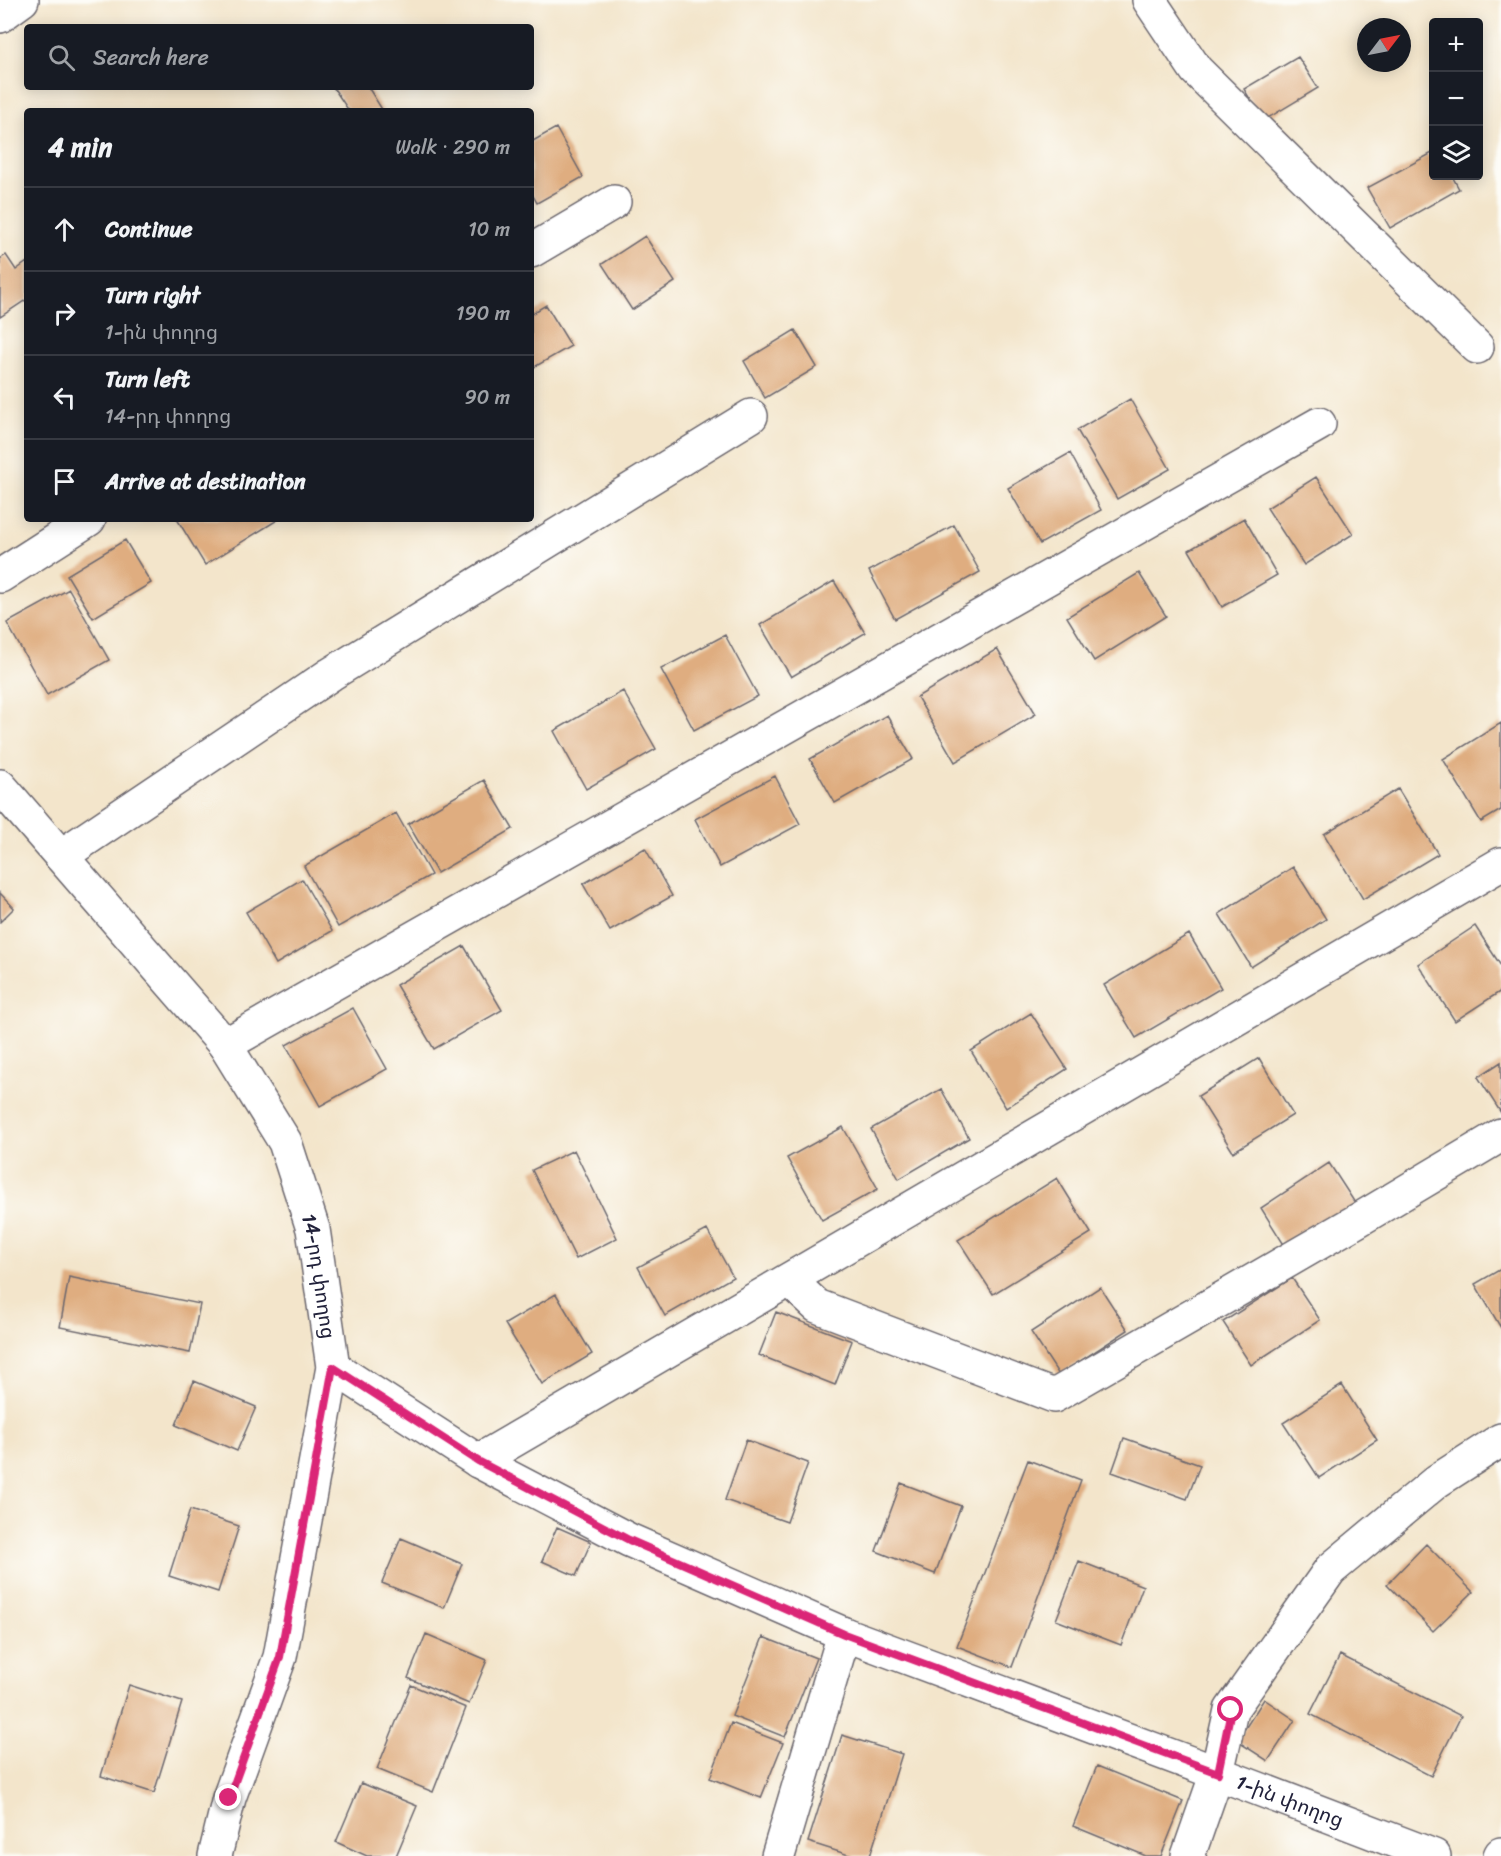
<!DOCTYPE html>
<html lang="en">
<head>
<meta charset="utf-8">
<style>
	:root { --surface:#171b24; --page:#242831; --text:#f1f3f6; --muted:#9ea1a6; --line:#363941 }
	body { margin:0; font-family:Sriracha,"Noto Sans Armenian",sans-serif; background:var(--page); color:var(--text) }
	.controls { position:absolute; right:18px; top:18px; display:grid; overflow:hidden; border-radius:6px; box-shadow:0 3px 15px #0003 }
	.controls button { width:54px; height:54px; display:grid; place-items:center; padding:0; border:0; border-bottom:2px solid var(--line); background:var(--surface); color:var(--text); font:30px sans-serif }
	.compass { position:absolute; left:1357px; top:18px; width:54px; height:54px; border-radius:50%; background:var(--surface); box-shadow:0 3px 15px #0003; rotate:58deg }
	.stop { position:absolute; width:18px; height:18px; margin:-14px; border:4px solid #db2777; border-radius:50%; background:#fff }
	.stop.end { background:#db2777; border-color:#fff; box-shadow:0 2px 6px #0008 }
	.list { margin:0; padding:0; list-style:none }
	h2 { display:flex; justify-content:space-between; align-items:center; height:78px; margin:0; padding:0 24px; font-size:26px }
	h2 small { font-size:20px; font-weight:400; color:var(--muted) }
	.list li { display:grid; grid-template-columns:39px 1fr auto; gap:18px; align-items:center; box-sizing:border-box; height:84px; padding:0 24px; border-top:2px solid var(--line) }
	.list b { display:block; font-size:22px; white-space:nowrap }
	.list p { margin:0; font-size:20px; white-space:nowrap; color:var(--muted) }
	.list em { font-size:20px; font-style:normal; color:var(--muted) }
	.icon { flex:none; width:33px; height:33px; fill:none; stroke:currentColor; stroke-width:2; stroke-linecap:round; stroke-linejoin:round }
	.map { position:relative; flex:none; width:1501px; height:1856px; overflow:hidden }
	.search { position:absolute; background:var(--surface); box-shadow:0 3px 15px #0003; left:24px; top:24px; width:510px; height:66px; display:flex; align-items:center; gap:15px; box-sizing:border-box; padding:0 21px; border-radius:6px; color:var(--muted); font-size:22px }
	.panel { position:absolute; background:var(--surface); box-shadow:0 3px 15px #0003; left:24px; top:108px; width:510px; height:414px; border-radius:6px }
	.map>svg:first-child { display:block }
	.building { fill:#dfad80 }
	.lines { fill:none; stroke-linecap:round; stroke-linejoin:round }
	.minor-casing { stroke:#6b666d; stroke-width:36 }
	.major-casing { stroke:#6b666d; stroke-width:36 }
	.minor { stroke:#fff; stroke-width:33 }
	.major { stroke:#fff; stroke-width:33 }
	.route { stroke:#db2777; stroke-width:8 }
	.labels { text-anchor:middle; dominant-baseline:central; stroke-width:4.5; stroke-linejoin:round; paint-order:stroke }
	.street-label { font-size:20px; fill:#22223b; stroke:#fdfcf7 }
</style>
</head>
<body>
<div class="map">
<svg width="1501" height="1856" viewBox="0 0 1501 1856">
	<rect width="100%" height="100%" fill="#fdfcf7"/>
	<filter id="ink" filterUnits="userSpaceOnUse"><feTurbulence type="fractalNoise" baseFrequency=".0167" numOctaves="2"/><feDisplacementMap in="SourceGraphic" scale="12" xChannelSelector="R" yChannelSelector="G"/><feConvolveMatrix kernelMatrix="1 2 1 2 8 2 1 2 1" color-interpolation-filters="sRGB"/></filter>
	<filter id="wash" filterUnits="userSpaceOnUse"><feTurbulence type="fractalNoise" baseFrequency=".008" numOctaves="4" result="noise"/><feDisplacementMap in="SourceGraphic" scale="24" xChannelSelector="R" yChannelSelector="G"/><feGaussianBlur stdDeviation="1.35" result="paint"/><feColorMatrix in="noise" values="0 0 0 0 0 0 0 0 0 0 0 0 0 0 0 0 0 1.4 0 .05"/><feComposite in="paint" operator="in"/></filter>
	<g filter="url(#wash)">
		<rect width="100%" height="100%" fill="#f3e5cb"/>
		<g id="blocks">
			<path class="building" d="M1298,57L1318,88L1263,121L1244,89Z
				M333,87H368L383,111H349Z
				M556,128L583,177L537,203L531,192V142Z
				M1434,152V176H1452L1459,189L1390,228L1367,188Z
				M645,236L675,282L632,310L602,264Z
				M6,255L16,270L27,262V299L0,317V259Z
				M546,305L571,346L531,369V314Z
				M795,330L817,367L765,398L744,361Z
				M1130,399L1170,469L1117,499L1077,430Z
				M1070,453L1101,510L1040,544L1008,488Z
				M1316,477L1353,534L1304,565L1267,508Z
				M1244,518L1277,575L1222,607L1189,550Z
				M177,519H279L205,565Z
				M954,525L980,572L895,619L869,571Z
				M125,540L151,583L93,618L67,575Z
				M1139,573L1166,616L1094,661L1067,617Z
				M834,581L865,633L791,677L760,625Z
				M69,589L109,660L47,695L7,623Z
				M725,635L758,696L694,730L661,669Z
				M997,649L1036,714L955,762L917,697Z
				M623,691L656,749L586,789L554,731Z
				M887,715L913,759L835,803L810,759Z
				M1501,723V810L1481,822L1443,759Z
				M775,776L800,824L720,867L695,819Z
				M484,780L513,829L437,873L408,824Z
				M1398,789L1438,854L1363,899L1324,834Z
				M396,813L431,875L338,927L304,866Z
				M645,848L672,896L610,931L583,884Z
				M1293,867L1326,919L1251,967L1219,914Z
				M302,879L332,931L276,964L246,912Z
				M0,893L14,908L0,922Z
				M1475,926L1501,966V991L1455,1021L1418,964Z
				M1189,934L1221,988L1136,1038L1104,985Z
				M464,946L502,1010L434,1049L396,985Z
				M353,1008L387,1069L320,1106L286,1045Z
				M1031,1013L1067,1069L1006,1108L971,1051Z
				M1259,1058L1293,1115L1233,1152L1198,1096Z
				M1501,1062V1113L1478,1077Z
				M941,1089L969,1138L899,1179L871,1129Z
				M843,1127L878,1189L822,1220L787,1158Z
				M574,1150L617,1238L576,1259L532,1170Z
				M1329,1163L1357,1206L1288,1251L1261,1208Z
				M1057,1178L1091,1233L993,1294L958,1240Z
				M707,1230L733,1277L665,1316L638,1267Z
				M1501,1269V1328L1475,1284Z
				M69,1277L200,1304L190,1353L60,1327Z
				M1292,1278L1320,1320L1251,1365L1223,1322Z
				M1100,1287L1128,1330L1059,1375L1031,1332Z
				M556,1294L592,1354L542,1384L505,1324Z
				M776,1312L852,1341L835,1385L759,1355Z
				M194,1381L256,1407L237,1451L176,1425Z
				M1342,1385L1377,1440L1319,1478L1283,1423Z
				M1124,1438L1200,1465L1187,1499L1112,1472Z
				M746,1440L808,1463L787,1522L725,1500Z
				M1028,1460L1081,1480L1012,1667L957,1646Z
				M901,1483L961,1506L935,1574L876,1551Z
				M190,1510L239,1526L218,1592L169,1576Z
				M557,1527L591,1542L576,1576L542,1561Z
				M401,1538L462,1564L444,1608L382,1583Z
				M1426,1544L1473,1592L1433,1631L1387,1584Z
				M1079,1561L1143,1586L1121,1645L1056,1620Z
				M426,1634L487,1660L469,1704L408,1678Z
				M763,1637L816,1658L785,1737L732,1716Z
				M1340,1655L1461,1716L1431,1776L1310,1714Z
				M129,1685L182,1702L154,1793L101,1776Z
				M411,1685L466,1708L433,1792L377,1769Z
				M1264,1699L1295,1720L1268,1761L1237,1741Z
				M731,1723L783,1743L761,1798L710,1778Z
				M842,1735L902,1754L870,1856H852L808,1842Z
				M1097,1766L1183,1801L1161,1856H1146L1073,1826Z
				M361,1783L417,1806L396,1856H367L336,1842Z"/>
		</g>
	</g>
	<g filter="url(#ink)">
		<use href="#blocks" fill-opacity="0" stroke="#6b666d" stroke-width="1.5"/>
		<g class="lines">
			<defs>
				<g id="minor">
					<path d="M1149,0L1196,70L1477,347"/>
					<path d="M531,251L614,202"/>
					<path d="M0,576L89,519"/>
					<path id="s1" d="M0,786L225,1045L285,1142L313,1229L333,1367L280,1657L229,1798L215,1856"/>
					<path d="M61,856L331,674L751,416"/>
					<path d="M225,1045L1319,424"/>
					<path d="M789,1280L817,1306L1054,1396L1360,1219L1501,1135"/>
					<path id="s2" d="M333,1367L478,1461L629,1540L844,1634L1217,1773L1434,1856"/>
					<path d="M478,1461L1501,864"/>
					<path d="M778,1856L844,1634"/>
					<path d="M1188,1856L1217,1773L1231,1710L1330,1570L1437,1481L1501,1440"/>
					<path d="M1500,1856L1501,1854"/>
				</g>
				<path id="major" d="M0,16L22,0"/>
			</defs>
			<use href="#minor" class="minor-casing"/>
			<use href="#major" class="major-casing"/>
			<use href="#minor" class="minor"/>
			<use href="#major" class="major"/>
		</g>
	</g>
	<g class="lines" filter="url(#ink)">
		<path class="route" d="M229,1798L280,1657L333,1367L478,1461L629,1540L844,1634L1218,1773L1231,1710"/>
	</g>
	<g class="labels">
		<g class="street-label">
			<text stroke="none"><textPath href="#s1" startOffset="596">14-րդ փողոց</textPath></text>
			<text stroke="none"><textPath href="#s2" startOffset="1054">1-ին փողոց</textPath></text>
		</g>
	</g>
</svg>
<div class="controls">
<button>+</button>
<button>−</button>
<button><svg class="icon" aria-label="layers" viewBox="0 0 24 24"><path d="M12 4l9 5-9 5-9-5zM3 14l9 5 9-5"/></svg></button>
</div>
<svg class="compass" viewBox="-18 -18 36 36"><path d="M0-13l5 13h-10z" fill="#e53935"/><path d="M0 13l5-13h-10z" fill="#9ea1a6"/></svg>
<div class="stop" style="left:1231px;top:1710px"></div>
<div class="stop end" style="left:229px;top:1798px"></div>
<div class="search"><svg class="icon" aria-label="search" viewBox="0 0 24 24"><circle cx="10" cy="10" r="6"/><path d="M15 15l6 6"/></svg>Search here</div>
<section class="panel">
<h2>4 min<small>Walk · 290 m</small></h2>
<ul class="list">
<li><svg class="icon" aria-label="ahead" viewBox="0 0 24 24"><path d="M12 20V5M6 11l6-6 6 6"/></svg><div><b>Continue</b></div><em>10 m</em></li>
<li><svg class="icon" aria-label="right" viewBox="0 0 24 24"><path d="M7 20v-9h11M14 6l5 5-5 5"/></svg><div><b>Turn right</b><p>1-ին փողոց</p></div><em>190 m</em></li>
<li><svg class="icon" aria-label="left" viewBox="0 0 24 24"><path d="M17 20v-9H6M10 6l-5 5 5 5"/></svg><div><b>Turn left</b><p>14-րդ փողոց</p></div><em>90 m</em></li>
<li><svg class="icon" aria-label="arrive" viewBox="0 0 24 24"><path d="M6 21V4h12l-3 4 3 4H6"/></svg><div><b>Arrive at destination</b></div></li>
</ul>
</section>
</div>
</body>
</html>
